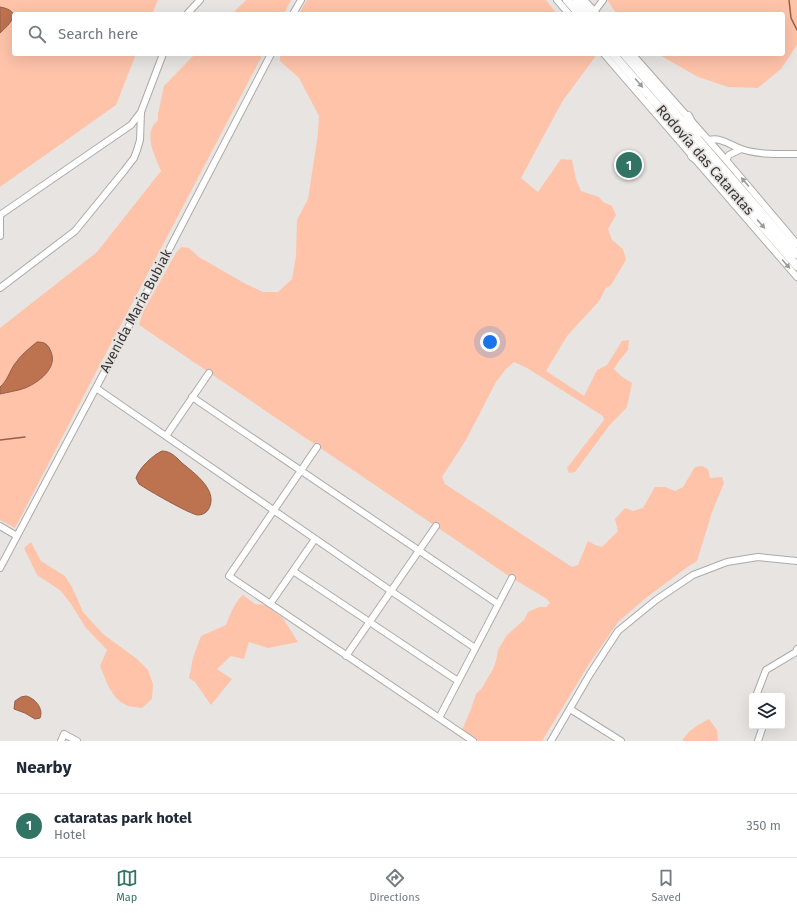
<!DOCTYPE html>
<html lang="en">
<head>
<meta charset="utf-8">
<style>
	:root { --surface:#fff; --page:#f6f6f7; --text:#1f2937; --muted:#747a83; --line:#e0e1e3; --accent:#327464 }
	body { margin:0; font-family:"Fira Sans",sans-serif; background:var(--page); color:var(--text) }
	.controls { position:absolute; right:12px; bottom:12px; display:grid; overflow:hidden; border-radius:4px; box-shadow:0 4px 16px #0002 }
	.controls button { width:36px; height:36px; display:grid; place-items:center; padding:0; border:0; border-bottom:1px solid var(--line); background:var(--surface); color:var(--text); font:20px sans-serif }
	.you { position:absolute; left:490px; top:342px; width:14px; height:14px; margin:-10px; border:3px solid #fff; border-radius:50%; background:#1a73e8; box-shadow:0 0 0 6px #1a73e833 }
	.badge { display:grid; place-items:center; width:26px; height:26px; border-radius:50%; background:var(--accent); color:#fff; font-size:13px; font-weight:700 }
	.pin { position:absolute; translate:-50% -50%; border:2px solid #fff; box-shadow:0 1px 4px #0006 }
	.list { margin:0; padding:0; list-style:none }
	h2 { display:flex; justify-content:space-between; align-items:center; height:52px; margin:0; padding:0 16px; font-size:17px }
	h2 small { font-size:13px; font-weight:400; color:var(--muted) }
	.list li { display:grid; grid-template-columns:26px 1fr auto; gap:12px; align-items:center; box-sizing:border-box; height:64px; padding:0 16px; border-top:1px solid var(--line) }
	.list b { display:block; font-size:15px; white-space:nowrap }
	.list p { margin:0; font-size:13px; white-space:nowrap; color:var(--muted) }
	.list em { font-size:13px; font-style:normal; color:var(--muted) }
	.icon { flex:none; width:22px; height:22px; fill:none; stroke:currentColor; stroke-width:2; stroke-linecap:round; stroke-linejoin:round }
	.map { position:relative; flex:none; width:797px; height:741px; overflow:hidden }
	.search { position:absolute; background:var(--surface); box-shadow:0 4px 16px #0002; left:12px; right:12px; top:12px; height:44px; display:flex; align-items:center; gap:10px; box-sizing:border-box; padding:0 14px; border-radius:4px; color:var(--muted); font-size:15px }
	.sheet { height:116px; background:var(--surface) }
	nav { display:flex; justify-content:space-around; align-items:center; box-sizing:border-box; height:56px; border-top:1px solid var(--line); background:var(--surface); font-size:11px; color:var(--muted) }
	nav a { display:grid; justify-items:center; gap:2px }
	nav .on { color:var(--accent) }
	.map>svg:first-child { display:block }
	.green { fill:#fec3a9 }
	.water { fill:#bd7250; stroke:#956048 }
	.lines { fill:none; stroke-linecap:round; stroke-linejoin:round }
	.stream { stroke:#956048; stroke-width:1.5 }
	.minor-casing { stroke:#adaaa8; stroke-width:8 }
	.highway-casing { stroke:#adaaa8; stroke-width:10 }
	.minor { stroke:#fff; stroke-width:6 }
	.highway { stroke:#fff; stroke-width:8 }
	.oneway { fill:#9b9a9a }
	.labels { text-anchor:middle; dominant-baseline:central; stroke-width:3.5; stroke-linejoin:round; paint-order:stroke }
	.street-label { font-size:14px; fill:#373535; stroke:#e8e4e2 }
</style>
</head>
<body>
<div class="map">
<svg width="797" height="741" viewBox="0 0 797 741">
	<rect width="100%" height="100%" fill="#e8e4e2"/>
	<path class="green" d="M0,0H158L152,14H14V54H136L116,105L0,187Z
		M246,0H291L284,14H232Z
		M307,0H546L557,14H299Z
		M607,0H797V45L781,69L758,88L728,87L698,77L658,54H783V14H617Z
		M195,54H263L94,376L15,528L0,520V328L97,252L161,171C155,155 142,134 158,120V114L164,86Z
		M280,54H592L595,57L562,102L521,178L538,192L561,159L572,160L576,179L581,191L599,197L603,202L612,206L616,215L608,229L612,240L623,249L626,260L611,285L605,289L600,300L567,336L546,371L584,396L597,370L607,365L622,341L629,340L628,350L619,361L614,369L621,376L632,383L627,407L609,426L575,472L569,473L567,468L604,420L603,416L527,368L514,362L506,369L496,382L466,440L442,477L445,484L572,567L578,565L588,541L595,545L602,547L618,531L615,519L625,508L633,511L643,508L655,487H665L675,491L683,487L695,467L702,466L708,469L710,478L722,477L724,483L712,512L697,561L686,568L647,597L618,622L589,664L542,741H479L462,730L471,709L476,694L482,688L493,669L496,661L498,650L507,635L524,620L528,612L539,607H546L550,603L547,599L512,578L139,325L143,312L176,253L181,247L189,248L199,257L244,283L263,292H278L292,279L296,256L297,220L308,199L318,134L319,116L299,78L280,61Z
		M31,542L41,561L65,576L72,587L83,612L103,634L137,659L148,670L153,684L152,699L142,708C137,707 130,707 126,705C111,698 106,680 100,666L107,650L86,628L71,604L61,591L37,575L24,548Z
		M243,595L255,604L265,605L283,618L298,642L268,648L249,642L244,659L231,656L217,669L232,679L211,705L195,682L189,678L193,658L201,636L226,625C230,614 235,602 243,595Z
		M709,719L717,730L718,741H682C688,730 698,725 709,719Z"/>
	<path class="water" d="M0,7C23,11 11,23 0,33Z
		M37,342C45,342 48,344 51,352C58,368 38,383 25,388C17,391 8,392 0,394V387C7,381 9,373 14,365C20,356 28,349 37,342Z
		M162,451C171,451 177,458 182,463C194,473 220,491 208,510C206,513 202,515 198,515C191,515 146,489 139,484L136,478C139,468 153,455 162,451Z
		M26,696C35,698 44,709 40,718L35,719L25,713L14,709L15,701L21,697Z"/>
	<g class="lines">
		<path class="stream" d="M789,0L791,18L797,30
			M0,440L25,437"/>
		<defs>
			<path id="minor" d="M557,0L569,14
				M584,0L597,14
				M594,12L603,0
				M187,14L200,0
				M293,14L301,0
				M604,54L797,277
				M632,54L726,160L797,244
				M709,140C721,137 730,145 741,149C759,155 779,154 797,154
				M726,160L729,155L741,149
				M0,215L131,125L141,112L163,54
				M0,236V215
				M0,288L75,231L124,171L134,158L137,150L140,140L141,112
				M96,388L391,591L475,648
				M192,397L498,604
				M166,436L209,373
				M317,447L229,576L473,741
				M0,526L17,536
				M0,568L148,290L271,54
				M293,571L458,681
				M270,604L315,539
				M346,656L436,526
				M756,696L766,670L796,652L797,649
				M570,709L621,741
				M439,718L512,578
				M61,741L64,734L77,741
				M551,741L590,674L618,631L656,600L693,575L727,562L758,557L797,561
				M758,741L763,726"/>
			<path id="highway" d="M567,0L579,14
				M577,0L589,14
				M613,54L797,266
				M624,54L797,254
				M688,116L697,134
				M692,156L706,166"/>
		</defs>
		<use href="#minor" class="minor-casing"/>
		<use href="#highway" class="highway-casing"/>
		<use href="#minor" class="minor"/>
		<use href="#highway" class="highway"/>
	</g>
	<defs><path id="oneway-solid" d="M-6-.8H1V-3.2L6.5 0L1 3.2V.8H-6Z"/></defs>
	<g class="oneway">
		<use href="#oneway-solid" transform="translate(639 83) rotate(49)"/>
		<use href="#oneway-solid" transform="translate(745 182) rotate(-130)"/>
		<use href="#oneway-solid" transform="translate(761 224) rotate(49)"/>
		<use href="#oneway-solid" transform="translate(786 264) rotate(49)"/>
	</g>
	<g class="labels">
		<g class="street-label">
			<text transform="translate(705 160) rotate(49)">Rodovía das Cataratas</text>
			<text transform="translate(136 311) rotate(-62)">Avenida Maria Bubiak</text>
		</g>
	</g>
</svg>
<div class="controls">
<button><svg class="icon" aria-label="layers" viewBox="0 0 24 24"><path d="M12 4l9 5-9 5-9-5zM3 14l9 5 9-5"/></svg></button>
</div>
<div class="you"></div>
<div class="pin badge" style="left:629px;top:165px">1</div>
<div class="search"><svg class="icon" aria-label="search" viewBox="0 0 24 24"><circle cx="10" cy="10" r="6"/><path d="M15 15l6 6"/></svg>Search here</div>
</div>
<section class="sheet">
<h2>Nearby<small></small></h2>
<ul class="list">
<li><span class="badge">1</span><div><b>cataratas park hotel</b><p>Hotel</p></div><em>350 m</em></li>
</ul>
</section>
<nav>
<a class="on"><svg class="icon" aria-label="map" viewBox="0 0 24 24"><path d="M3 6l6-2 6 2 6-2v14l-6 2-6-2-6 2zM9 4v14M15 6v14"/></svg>Map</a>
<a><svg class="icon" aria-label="directions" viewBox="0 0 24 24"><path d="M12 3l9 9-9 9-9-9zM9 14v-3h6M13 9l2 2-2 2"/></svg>Directions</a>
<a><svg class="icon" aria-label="saved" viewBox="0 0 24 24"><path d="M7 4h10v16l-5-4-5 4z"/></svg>Saved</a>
</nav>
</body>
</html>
